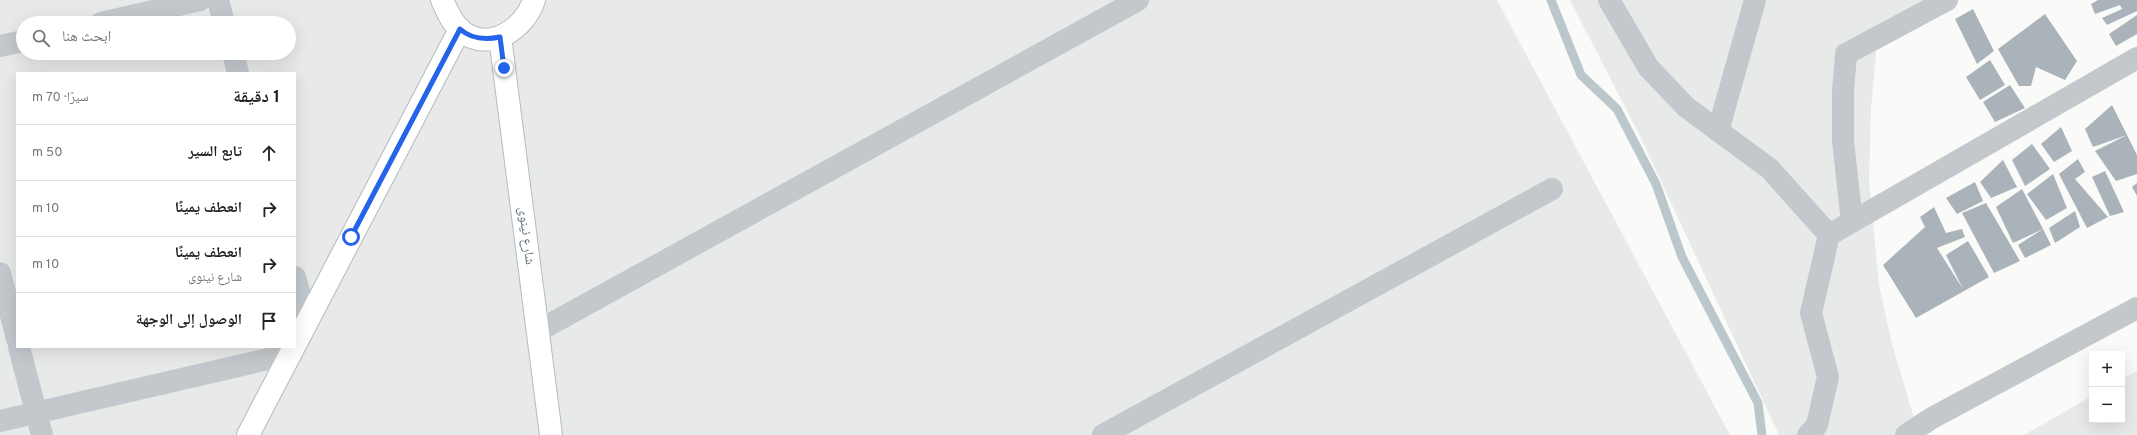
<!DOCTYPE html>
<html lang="ar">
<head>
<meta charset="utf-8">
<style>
	:root { --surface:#fff; --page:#f6f6f6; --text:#222; --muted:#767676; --line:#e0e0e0 }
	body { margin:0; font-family:Overpass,"Noto Naskh Arabic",sans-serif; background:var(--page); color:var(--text); direction:rtl }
	.controls { position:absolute; right:12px; bottom:12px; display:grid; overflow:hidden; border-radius:0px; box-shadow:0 4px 16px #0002 }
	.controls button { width:36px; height:36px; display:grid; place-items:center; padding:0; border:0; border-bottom:1px solid var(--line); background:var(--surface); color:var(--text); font:20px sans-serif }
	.stop { position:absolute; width:12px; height:12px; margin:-9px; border:3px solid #2563eb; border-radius:50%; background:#fff }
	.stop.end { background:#2563eb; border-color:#fff; box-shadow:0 1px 4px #0008 }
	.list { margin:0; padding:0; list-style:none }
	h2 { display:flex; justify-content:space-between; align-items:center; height:52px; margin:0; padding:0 16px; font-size:17px }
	h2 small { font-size:13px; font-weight:400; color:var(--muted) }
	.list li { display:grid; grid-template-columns:26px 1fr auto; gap:12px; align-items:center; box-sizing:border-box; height:56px; padding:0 16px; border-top:1px solid var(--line) }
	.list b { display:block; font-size:15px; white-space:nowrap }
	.list p { margin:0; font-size:13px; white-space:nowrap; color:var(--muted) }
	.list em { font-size:13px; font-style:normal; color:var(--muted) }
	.icon { flex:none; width:22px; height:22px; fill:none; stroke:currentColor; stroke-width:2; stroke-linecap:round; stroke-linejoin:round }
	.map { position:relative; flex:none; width:2137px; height:435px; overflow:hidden; direction:ltr }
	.search { position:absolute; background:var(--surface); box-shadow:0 4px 16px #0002; left:16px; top:16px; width:280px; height:44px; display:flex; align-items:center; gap:10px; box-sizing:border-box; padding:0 14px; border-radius:22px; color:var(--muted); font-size:15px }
	.panel { position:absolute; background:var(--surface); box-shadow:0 4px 16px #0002; left:16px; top:72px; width:280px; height:276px; border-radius:0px; direction:rtl }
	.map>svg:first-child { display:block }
	.built { fill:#e8e9e9; fill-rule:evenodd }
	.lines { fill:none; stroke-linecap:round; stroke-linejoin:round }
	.stream { stroke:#bbc7cb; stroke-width:9 }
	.building { fill:#aab3b9 }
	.major-casing { stroke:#b5babe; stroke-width:24 }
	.minor { stroke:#c3c8cc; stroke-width:22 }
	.major { stroke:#fff; stroke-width:22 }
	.route { stroke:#2563eb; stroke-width:5 }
	.labels { text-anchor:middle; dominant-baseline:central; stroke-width:4; stroke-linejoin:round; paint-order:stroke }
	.street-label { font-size:14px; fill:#657683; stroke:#fff }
</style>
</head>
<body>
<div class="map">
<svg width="2137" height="435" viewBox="0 0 2137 435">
	<rect width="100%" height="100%" fill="#fafaf8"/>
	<path class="built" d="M0,0H1497L1730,435H0ZM23,23H289V53H23ZM17,73H295V347H17Z
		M1570,0H1944L1877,42L1871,110L1869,181L1879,285L1892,344L1919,435H1779L1639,134Z
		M2137,371V435H2024L2092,396V420H2122V379Z"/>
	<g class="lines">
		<path class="stream" d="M1551,0L1581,75L1617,109L1656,184L1682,257L1758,403L1762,435"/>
	</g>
	<path class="building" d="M2098,0H2137V11L2107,25L2102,18L2122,9L2120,5L2095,14L2091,4Z
		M1973,9L1994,51L1977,64L1955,19Z
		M2045,14L2077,61L2065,80L2036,67L2031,86H2019L1998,49Z
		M2137,15V34L2116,46L2109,34Z
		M1990,60L2005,85L1980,100L1966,77Z
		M2010,85L2025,108L1995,122L1983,102Z
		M2112,105L2137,155V174L2116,181L2095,151L2127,135L2093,147L2085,129Z
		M2061,127L2072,151L2054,162L2041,144Z
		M2032,144L2050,169L2025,186L2012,160Z
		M2078,159L2085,172L2075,179L2108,217L2087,228L2059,174Z
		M2003,160L2017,187L1991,198L1980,182Z
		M2105,171L2124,212L2110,216L2092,177Z
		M2053,174L2067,208L2046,220L2027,194Z
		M1975,182L1983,201L1957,214L1946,198Z
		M2137,183V196L2132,187Z
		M2022,189L2043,229L2051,245L2025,258L2018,245L2043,229L2013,243L1996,207Z
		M1986,203L2020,261L1994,273L1962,213Z
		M1934,207L1946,233L1962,229L1965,237L1937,248L1963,289L1946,255L1968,241L1989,277L1916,318L1883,265L1925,227L1920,217Z
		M2075,211L2080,227L2055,243L2049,228Z"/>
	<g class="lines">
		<defs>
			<path id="major" d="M442,0C447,11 452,23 461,31C489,53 525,29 534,0
				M500,37L551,435
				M295,345L460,29
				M248,435L294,347"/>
		</defs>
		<use href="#major" class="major-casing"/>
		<path class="minor" d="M218,0L224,23
			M1609,0L1648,67L1686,107L1770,169L1829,235L1811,313L1828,377L1817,425L1808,435
			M101,23L200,0
			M0,46L23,41
			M233,53L238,73
			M1718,131L1755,0
			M1852,222L1843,141V92L1846,54L1947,0
			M1829,235L2137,58
			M0,273L17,339
			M295,277L307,321
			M538,331L1138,0
			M19,347L42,435
			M0,421L290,354
			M1103,435L1552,189
			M1906,435L1932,418L2137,308"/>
		<use href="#major" class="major"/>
	</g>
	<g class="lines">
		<path class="route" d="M351,237L460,29C471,39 486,40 500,37L504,68"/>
	</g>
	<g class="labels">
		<g class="street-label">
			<text transform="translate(526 236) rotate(83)">شارع نينوى</text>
		</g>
	</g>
</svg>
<div class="controls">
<button>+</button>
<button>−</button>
</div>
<div class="stop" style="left:351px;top:237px"></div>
<div class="stop end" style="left:504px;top:68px"></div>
<div class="search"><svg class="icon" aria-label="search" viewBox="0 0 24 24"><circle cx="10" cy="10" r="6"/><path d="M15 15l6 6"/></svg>ابحث هنا</div>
<section class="panel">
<h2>1 دقيقة<small>سيرًا · 70 m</small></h2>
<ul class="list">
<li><svg class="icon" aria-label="ahead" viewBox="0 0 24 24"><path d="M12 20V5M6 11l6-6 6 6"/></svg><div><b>تابع السير</b></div><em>50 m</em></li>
<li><svg class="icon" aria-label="right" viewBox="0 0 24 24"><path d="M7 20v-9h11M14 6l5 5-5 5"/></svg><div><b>انعطف يمينًا</b></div><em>10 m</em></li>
<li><svg class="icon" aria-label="right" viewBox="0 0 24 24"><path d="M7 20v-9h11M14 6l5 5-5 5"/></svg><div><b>انعطف يمينًا</b><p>شارع نينوى</p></div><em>10 m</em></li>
<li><svg class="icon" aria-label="arrive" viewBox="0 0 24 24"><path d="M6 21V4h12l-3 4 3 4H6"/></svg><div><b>الوصول إلى الوجهة</b></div></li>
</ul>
</section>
</div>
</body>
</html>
